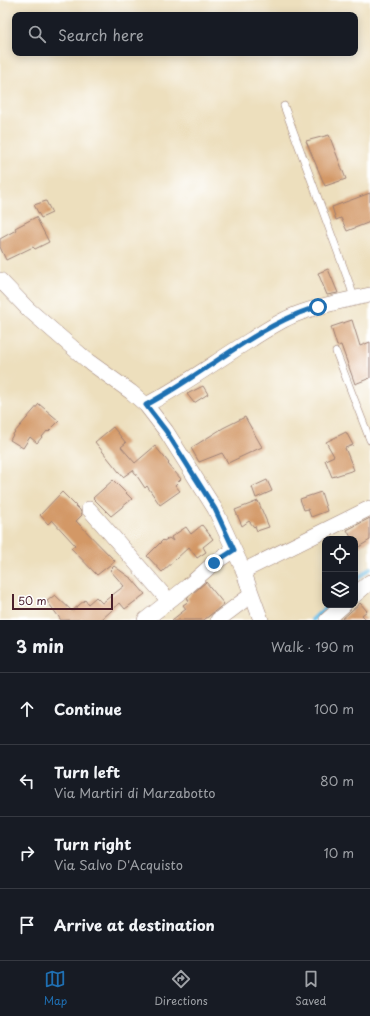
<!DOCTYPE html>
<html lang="en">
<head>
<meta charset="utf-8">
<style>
	:root { --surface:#171b24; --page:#20242c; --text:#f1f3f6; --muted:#9ea1a6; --line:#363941; --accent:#1f6fb2 }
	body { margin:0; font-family:"Playpen Sans",sans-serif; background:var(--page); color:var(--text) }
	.controls { position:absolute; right:12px; bottom:12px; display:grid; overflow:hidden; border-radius:8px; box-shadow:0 2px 10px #0003 }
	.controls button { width:36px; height:36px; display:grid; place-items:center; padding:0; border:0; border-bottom:1px solid var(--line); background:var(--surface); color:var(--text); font:20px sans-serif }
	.scale { position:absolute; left:12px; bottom:10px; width:101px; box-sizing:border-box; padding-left:4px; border:2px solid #4a1f2b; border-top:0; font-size:11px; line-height:14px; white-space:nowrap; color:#4a1f2b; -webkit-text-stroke:3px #fff; paint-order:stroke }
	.stop { position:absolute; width:12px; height:12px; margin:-9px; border:3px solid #1f6fb2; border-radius:50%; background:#fff }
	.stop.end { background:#1f6fb2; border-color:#fff; box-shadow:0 1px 4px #0008 }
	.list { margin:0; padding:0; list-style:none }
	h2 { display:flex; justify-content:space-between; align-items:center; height:52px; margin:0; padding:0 16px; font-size:17px }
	h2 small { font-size:13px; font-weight:400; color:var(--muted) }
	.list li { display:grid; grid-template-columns:26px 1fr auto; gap:12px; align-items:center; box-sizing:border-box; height:72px; padding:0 16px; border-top:1px solid var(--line) }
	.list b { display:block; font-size:15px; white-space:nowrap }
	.list p { margin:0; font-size:13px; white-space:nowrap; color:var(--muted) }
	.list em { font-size:13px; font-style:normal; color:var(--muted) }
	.icon { flex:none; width:22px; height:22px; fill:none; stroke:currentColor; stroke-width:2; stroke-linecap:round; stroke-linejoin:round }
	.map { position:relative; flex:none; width:370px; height:620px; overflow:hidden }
	.search { position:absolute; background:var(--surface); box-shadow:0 2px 10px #0003; left:12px; right:12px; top:12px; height:44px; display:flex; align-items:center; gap:10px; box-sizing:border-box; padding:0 14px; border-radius:8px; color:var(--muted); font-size:15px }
	.sheet { height:340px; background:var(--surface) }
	nav { display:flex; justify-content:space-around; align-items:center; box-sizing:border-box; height:56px; border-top:1px solid var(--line); background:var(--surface); font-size:11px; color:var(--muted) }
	nav a { display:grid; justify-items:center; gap:2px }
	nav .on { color:var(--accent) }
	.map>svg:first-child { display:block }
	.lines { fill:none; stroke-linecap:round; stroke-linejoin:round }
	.stream { stroke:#6cbfe8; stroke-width:4 }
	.building { fill:#d39866 }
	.service-casing { stroke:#9c7f74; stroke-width:8 }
	.minor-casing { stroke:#9c7f74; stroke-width:16 }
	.service { stroke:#fff; stroke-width:7 }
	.minor { stroke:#fff; stroke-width:15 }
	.route { stroke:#1f6fb2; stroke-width:5 }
</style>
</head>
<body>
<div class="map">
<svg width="370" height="620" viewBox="0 0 370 620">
	<rect width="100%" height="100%" fill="#fff"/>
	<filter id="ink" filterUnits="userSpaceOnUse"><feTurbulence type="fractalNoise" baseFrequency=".025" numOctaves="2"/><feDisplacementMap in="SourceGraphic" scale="8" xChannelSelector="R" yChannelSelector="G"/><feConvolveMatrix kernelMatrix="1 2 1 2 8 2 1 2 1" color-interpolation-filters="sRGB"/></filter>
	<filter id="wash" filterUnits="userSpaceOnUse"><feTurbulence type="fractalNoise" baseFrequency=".012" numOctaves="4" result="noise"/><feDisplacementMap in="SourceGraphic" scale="16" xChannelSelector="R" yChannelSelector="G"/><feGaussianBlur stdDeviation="0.9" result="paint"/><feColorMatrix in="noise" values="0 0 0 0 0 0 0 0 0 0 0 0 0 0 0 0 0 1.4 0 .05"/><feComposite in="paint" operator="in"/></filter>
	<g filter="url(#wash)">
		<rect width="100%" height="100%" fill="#eddfbd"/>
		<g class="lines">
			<path class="stream" d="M355,581L370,568
				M312,620L328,605"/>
		</g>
		<g id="blocks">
			<path class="building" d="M329,135L346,179L325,186L306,141Z
				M370,193V222L347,231L341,218L336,220L332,207Z
				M46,201L52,213L41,218L34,205Z
				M36,217L49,242L35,249L33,247L6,260L0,247V239L16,230L15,228Z
				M328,269L338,293L327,295L318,273Z
				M352,320L360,346L370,342V378L355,384L341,345L337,346L331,327Z
				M203,386L208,394L194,403L187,394Z
				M39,404L59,421L48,432L47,431L37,443L30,437L23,448L10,440L14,433Z
				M245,417L262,447L228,463L222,453L199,462L191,448L223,428Z
				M113,427L126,443L121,447L135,463L155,446L169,463L168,464L181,479L175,485L180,491L160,505L147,486L145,488L133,470L123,477L95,442Z
				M346,432L353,445L345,448L354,470L332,477L325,460L334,456L326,442Z
				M113,480L132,499L111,516L93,498Z
				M267,480L272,491L256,498L252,487Z
				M62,492L80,510L82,515L76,521L115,561L97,575L71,548L75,545L52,520L48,524L40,515Z
				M321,492L327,511L311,517L308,509L304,510L300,499Z
				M258,501L269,527L257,531L255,526L254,527L249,521L242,526L235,510Z
				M370,518V540L357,548L355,544V539H352L347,530Z
				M202,525L213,539L203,547L206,552L197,558L189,547L162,572L147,556L163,540L164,541L169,538L173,541L171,537L186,527L191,534Z
				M114,566L132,579L145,594L125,609L120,603L101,620H61L47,601L55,595L72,611L85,600L88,604L96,597L102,603L124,586L110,570Z
				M206,582L224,604L204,620H172L186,609L183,605L189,601L187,598Z
				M360,603L367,611L362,615L367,620H341Z"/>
		</g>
	</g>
	<g filter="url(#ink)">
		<use href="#blocks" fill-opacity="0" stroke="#9c7f74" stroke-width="1"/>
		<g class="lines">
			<defs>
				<path id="service" d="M284,106L350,285L354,298
					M336,352L370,440"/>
				<path id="minor" d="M0,280L28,309L88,361L131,392L146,405L166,431L215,509L241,565L261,620
					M146,405C183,386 216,361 252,339C266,330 281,320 297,314C320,305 346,300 370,295
					M89,509L169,601
					M243,571L370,508
					M355,595L370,582
					M145,620L188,586L214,563L234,550
					M218,620L251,595
					M327,620L344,605"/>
			</defs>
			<use href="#service" class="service-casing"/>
			<use href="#minor" class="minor-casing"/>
			<use href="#service" class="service"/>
			<use href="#minor" class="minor"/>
		</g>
	</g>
	<g class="lines" filter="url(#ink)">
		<path class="route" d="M214,563L234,550L215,509L166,431L146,405C197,378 242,338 295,315C302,311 311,309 318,307"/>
	</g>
</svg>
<div class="controls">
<button><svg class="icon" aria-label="locate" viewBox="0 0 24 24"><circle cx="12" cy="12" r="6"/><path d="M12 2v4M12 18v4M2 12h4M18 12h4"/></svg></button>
<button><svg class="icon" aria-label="layers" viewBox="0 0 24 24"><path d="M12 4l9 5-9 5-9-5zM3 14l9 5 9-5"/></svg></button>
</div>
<div class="scale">50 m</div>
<div class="stop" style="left:318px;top:307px"></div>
<div class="stop end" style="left:214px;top:563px"></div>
<div class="search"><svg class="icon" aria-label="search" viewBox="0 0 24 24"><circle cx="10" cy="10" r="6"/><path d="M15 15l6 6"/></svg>Search here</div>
</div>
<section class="sheet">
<h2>3 min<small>Walk · 190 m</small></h2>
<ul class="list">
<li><svg class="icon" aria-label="ahead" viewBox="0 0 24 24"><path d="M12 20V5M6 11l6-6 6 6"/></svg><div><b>Continue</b></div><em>100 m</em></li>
<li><svg class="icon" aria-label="left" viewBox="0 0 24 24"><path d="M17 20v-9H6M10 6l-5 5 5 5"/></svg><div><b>Turn left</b><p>Via Martiri di Marzabotto</p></div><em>80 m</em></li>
<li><svg class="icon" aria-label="right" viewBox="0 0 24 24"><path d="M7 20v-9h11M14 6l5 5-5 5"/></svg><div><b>Turn right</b><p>Via Salvo D'Acquisto</p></div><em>10 m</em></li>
<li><svg class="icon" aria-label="arrive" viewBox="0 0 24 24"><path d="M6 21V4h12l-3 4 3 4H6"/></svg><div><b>Arrive at destination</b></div></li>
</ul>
</section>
<nav>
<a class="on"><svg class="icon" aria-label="map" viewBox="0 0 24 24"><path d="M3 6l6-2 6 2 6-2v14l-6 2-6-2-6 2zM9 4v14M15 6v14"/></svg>Map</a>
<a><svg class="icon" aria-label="directions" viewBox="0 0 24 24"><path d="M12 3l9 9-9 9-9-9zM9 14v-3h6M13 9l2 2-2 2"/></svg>Directions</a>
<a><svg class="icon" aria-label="saved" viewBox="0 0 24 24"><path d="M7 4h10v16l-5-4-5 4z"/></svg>Saved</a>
</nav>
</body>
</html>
